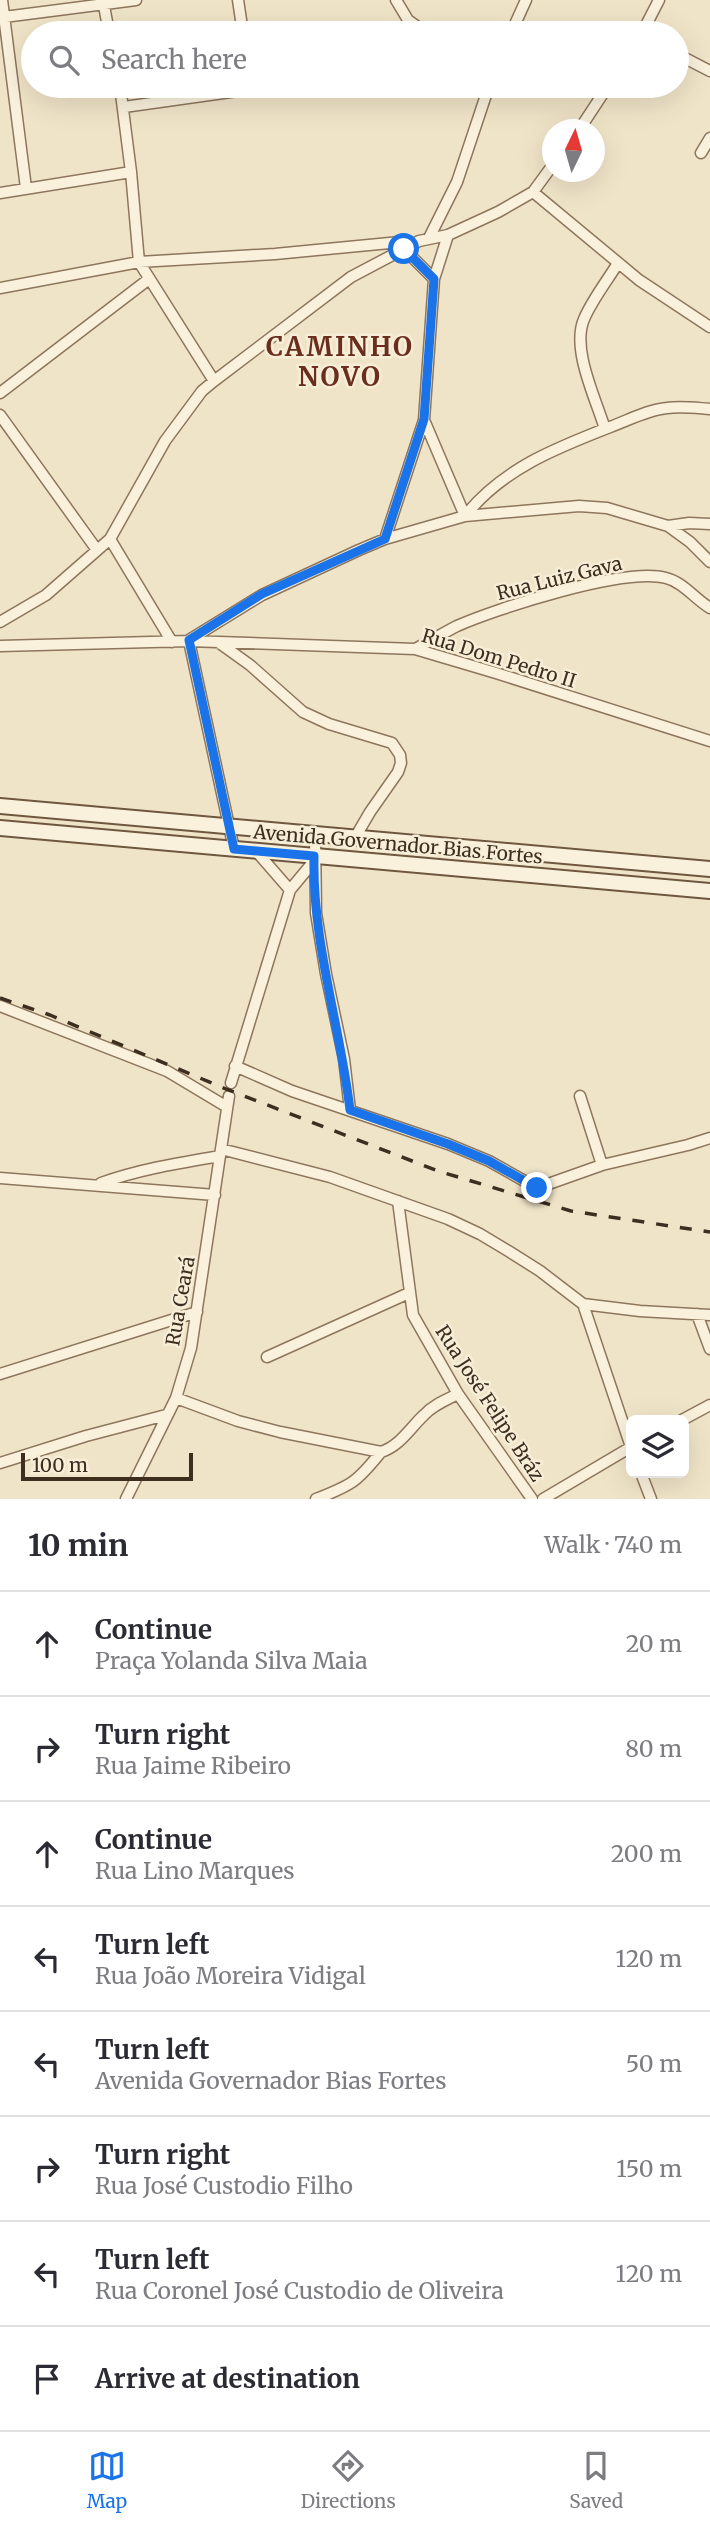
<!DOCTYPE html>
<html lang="en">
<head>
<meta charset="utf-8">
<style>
	:root { --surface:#fff; --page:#f7f7f7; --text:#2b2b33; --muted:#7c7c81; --line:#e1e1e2; --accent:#1a73e8 }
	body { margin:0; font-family:Merriweather,serif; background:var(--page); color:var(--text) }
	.controls { position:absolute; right:21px; bottom:21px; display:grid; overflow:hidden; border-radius:10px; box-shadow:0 7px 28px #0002 }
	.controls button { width:63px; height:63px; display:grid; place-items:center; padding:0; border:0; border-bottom:2px solid var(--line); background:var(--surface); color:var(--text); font:35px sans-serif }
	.compass { position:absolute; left:542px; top:119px; width:63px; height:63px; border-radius:50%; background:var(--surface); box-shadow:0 7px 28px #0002; rotate:5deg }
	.scale { position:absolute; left:21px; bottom:18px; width:172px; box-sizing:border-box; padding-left:7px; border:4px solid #3d2e20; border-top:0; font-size:19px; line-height:24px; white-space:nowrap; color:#3d2e20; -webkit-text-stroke:5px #f7eed8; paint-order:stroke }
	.stop { position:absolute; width:21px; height:21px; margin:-16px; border:5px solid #1a73e8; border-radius:50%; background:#fff }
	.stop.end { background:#1a73e8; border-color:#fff; box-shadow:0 2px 7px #0008 }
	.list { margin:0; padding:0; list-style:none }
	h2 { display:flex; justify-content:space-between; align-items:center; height:91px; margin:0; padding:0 28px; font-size:30px }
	h2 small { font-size:23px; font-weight:400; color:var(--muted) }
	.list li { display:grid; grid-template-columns:46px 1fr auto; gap:21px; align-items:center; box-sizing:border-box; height:105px; padding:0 28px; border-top:2px solid var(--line) }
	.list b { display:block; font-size:26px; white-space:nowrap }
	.list p { margin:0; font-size:23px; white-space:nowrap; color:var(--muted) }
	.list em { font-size:23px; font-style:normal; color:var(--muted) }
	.icon { flex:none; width:38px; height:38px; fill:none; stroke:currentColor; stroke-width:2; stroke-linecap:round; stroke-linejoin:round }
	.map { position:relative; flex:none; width:710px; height:1499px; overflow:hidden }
	.search { position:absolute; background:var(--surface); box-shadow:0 7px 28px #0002; left:21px; right:21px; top:21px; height:77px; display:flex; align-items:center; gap:18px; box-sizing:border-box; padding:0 24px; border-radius:38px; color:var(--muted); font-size:26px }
	.sheet { height:931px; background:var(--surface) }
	nav { display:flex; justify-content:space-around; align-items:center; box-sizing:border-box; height:98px; border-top:2px solid var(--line); background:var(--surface); font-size:19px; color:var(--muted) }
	nav a { display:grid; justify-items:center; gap:4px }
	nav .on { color:var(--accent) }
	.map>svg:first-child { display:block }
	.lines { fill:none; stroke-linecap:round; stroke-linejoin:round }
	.minor-casing { stroke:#8d765c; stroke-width:13 }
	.secondary-casing { stroke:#6f573f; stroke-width:18 }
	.minor { stroke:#faf1dc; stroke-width:10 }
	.secondary { stroke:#faf1dc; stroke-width:14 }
	.rail { stroke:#3d2e20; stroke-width:3.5; stroke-dasharray:12 12; stroke-linecap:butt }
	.route { stroke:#1a73e8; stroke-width:9 }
	.labels { text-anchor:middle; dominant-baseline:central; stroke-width:5; stroke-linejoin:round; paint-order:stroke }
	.street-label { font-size:19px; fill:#3d2e20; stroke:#f7eed8 }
	.district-label { font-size:26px; font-weight:bold; letter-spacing:2px; fill:#6b2e1e; stroke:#f7eed8 }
</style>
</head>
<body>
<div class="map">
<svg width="710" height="1499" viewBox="0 0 710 1499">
	<rect width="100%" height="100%" fill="#f0e4c8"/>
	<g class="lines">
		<defs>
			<path id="minor" d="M2,0L26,188
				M103,0L109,33
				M238,0L243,33
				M396,0L408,20L426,33
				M4,17L136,0
				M511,33L526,0
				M642,33L659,0
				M677,54L710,71
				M120,86L131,172L139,262L214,381
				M124,107L252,89L251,86
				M579,130L608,86
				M701,153L710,138
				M533,192L639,280L710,327
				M0,193L131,172
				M448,235L434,279L424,420L465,516
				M429,238L457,182L489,86
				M404,249L434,279
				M0,288L139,262L275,254L400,242L411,246
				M0,393L149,279
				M0,415L97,550
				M605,429C596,399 571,349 584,319C592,300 607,281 618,263
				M465,516C502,469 556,448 610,427C629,420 647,410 667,408C681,406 696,408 710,409
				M668,526L689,523L710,524
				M110,539L172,642
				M385,539L424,420
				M0,622L46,595L110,539L165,441L202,391L214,381L351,277L419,241L448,235L498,212L533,192L552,166
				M189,640L262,595L359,550L385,539L465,516L579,506L607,508L668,526L690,542L710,562
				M189,641L234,849
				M218,642L250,665L303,712L329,724L392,743L400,755L401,763L398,772L370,812L356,836
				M0,646L189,641L415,649L496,673L710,741
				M415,649C429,642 443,633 457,626C498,608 624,567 666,578C683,582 695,599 710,608
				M315,834L316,913L326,974L344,1059L350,1110
				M256,851L290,890
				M0,1006L167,1071L227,1107
				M235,1066L292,1091L448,1144L489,1161L537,1188L602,1165L688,1145L710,1138
				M231,1083L290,890L314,861
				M580,1096L602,1165
				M221,1149L330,1177L448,1219L480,1234L510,1252L540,1271L583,1304L640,1311L710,1315
				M0,1178L215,1195
				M101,1183C140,1169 179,1163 220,1156
				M398,1201L413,1315L458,1394L532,1499
				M583,1304L631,1447
				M697,1314L710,1349
				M267,1357L409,1293
				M0,1374L197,1312
				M176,1398L238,1421L280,1432L381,1452C400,1446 410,1428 424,1415C433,1405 446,1400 458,1394
				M682,1420L710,1405
				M0,1463L86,1436L166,1415
				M641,1473L651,1499
				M126,1499L176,1398L191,1348L229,1096
				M316,1499C352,1485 357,1482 381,1452
				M543,1499L631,1447"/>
			<path id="secondary" d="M0,806L710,869
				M0,828L710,891"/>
		</defs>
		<use href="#minor" class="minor-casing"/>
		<use href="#secondary" class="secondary-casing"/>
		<use href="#minor" class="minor"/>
		<use href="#secondary" class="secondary"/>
		<path class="rail" d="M0,998L50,1015L226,1089L438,1171L571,1211L710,1232"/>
	</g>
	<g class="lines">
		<path class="route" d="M404,249L434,279L424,419L385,539L262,594L189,640L234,849L314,856C312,942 340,1025 350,1110L448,1144L489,1161L537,1188"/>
	</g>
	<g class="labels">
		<g class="street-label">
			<text transform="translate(559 578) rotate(-14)">Rua Luiz Gava</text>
			<text transform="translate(499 658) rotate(17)">Rua Dom Pedro II</text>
			<text transform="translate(398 844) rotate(5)">Avenida Governador Bias Fortes</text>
			<text transform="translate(180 1301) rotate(-80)">Rua Ceará</text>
			<text transform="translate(490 1403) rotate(57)">Rua José Felipe Bráz</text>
		</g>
		<g class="district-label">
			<text x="340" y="346">CAMINHO<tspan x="340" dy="30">NOVO</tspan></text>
		</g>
	</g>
</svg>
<div class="controls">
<button><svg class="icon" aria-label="layers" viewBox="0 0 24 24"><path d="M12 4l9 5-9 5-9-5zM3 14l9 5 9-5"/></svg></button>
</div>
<svg class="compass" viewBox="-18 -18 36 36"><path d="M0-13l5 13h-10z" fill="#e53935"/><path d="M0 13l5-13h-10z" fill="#7c7c81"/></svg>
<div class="scale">100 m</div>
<div class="stop" style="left:404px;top:249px"></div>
<div class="stop end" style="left:537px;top:1188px"></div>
<div class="search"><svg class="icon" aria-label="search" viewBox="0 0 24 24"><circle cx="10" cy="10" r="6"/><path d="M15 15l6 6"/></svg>Search here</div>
</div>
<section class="sheet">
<h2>10 min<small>Walk · 740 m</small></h2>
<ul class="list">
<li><svg class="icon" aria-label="ahead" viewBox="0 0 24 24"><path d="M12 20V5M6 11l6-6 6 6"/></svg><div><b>Continue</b><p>Praça Yolanda Silva Maia</p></div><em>20 m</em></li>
<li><svg class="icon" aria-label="right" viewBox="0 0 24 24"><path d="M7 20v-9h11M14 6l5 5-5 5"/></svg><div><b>Turn right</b><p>Rua Jaime Ribeiro</p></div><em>80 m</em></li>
<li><svg class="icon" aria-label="ahead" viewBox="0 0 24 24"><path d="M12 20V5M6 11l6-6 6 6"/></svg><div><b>Continue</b><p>Rua Lino Marques</p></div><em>200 m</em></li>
<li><svg class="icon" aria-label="left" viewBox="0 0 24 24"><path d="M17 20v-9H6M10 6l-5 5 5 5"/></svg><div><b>Turn left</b><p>Rua João Moreira Vidigal</p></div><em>120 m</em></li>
<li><svg class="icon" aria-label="left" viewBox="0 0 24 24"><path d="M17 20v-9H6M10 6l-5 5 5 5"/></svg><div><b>Turn left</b><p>Avenida Governador Bias Fortes</p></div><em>50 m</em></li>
<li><svg class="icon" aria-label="right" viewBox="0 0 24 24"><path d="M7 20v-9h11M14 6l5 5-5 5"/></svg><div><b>Turn right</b><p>Rua José Custodio Filho</p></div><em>150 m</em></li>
<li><svg class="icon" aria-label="left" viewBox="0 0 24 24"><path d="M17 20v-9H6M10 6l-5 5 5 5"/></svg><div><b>Turn left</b><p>Rua Coronel José Custodio de Oliveira</p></div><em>120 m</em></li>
<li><svg class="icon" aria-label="arrive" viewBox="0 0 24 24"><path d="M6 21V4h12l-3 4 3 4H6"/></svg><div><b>Arrive at destination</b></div></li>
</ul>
</section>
<nav>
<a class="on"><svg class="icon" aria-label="map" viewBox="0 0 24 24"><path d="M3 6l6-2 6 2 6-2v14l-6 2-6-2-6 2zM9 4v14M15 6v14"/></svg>Map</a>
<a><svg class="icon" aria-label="directions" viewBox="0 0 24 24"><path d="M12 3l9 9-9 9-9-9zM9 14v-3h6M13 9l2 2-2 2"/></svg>Directions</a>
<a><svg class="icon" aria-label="saved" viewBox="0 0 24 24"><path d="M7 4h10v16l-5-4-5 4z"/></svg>Saved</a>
</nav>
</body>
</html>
